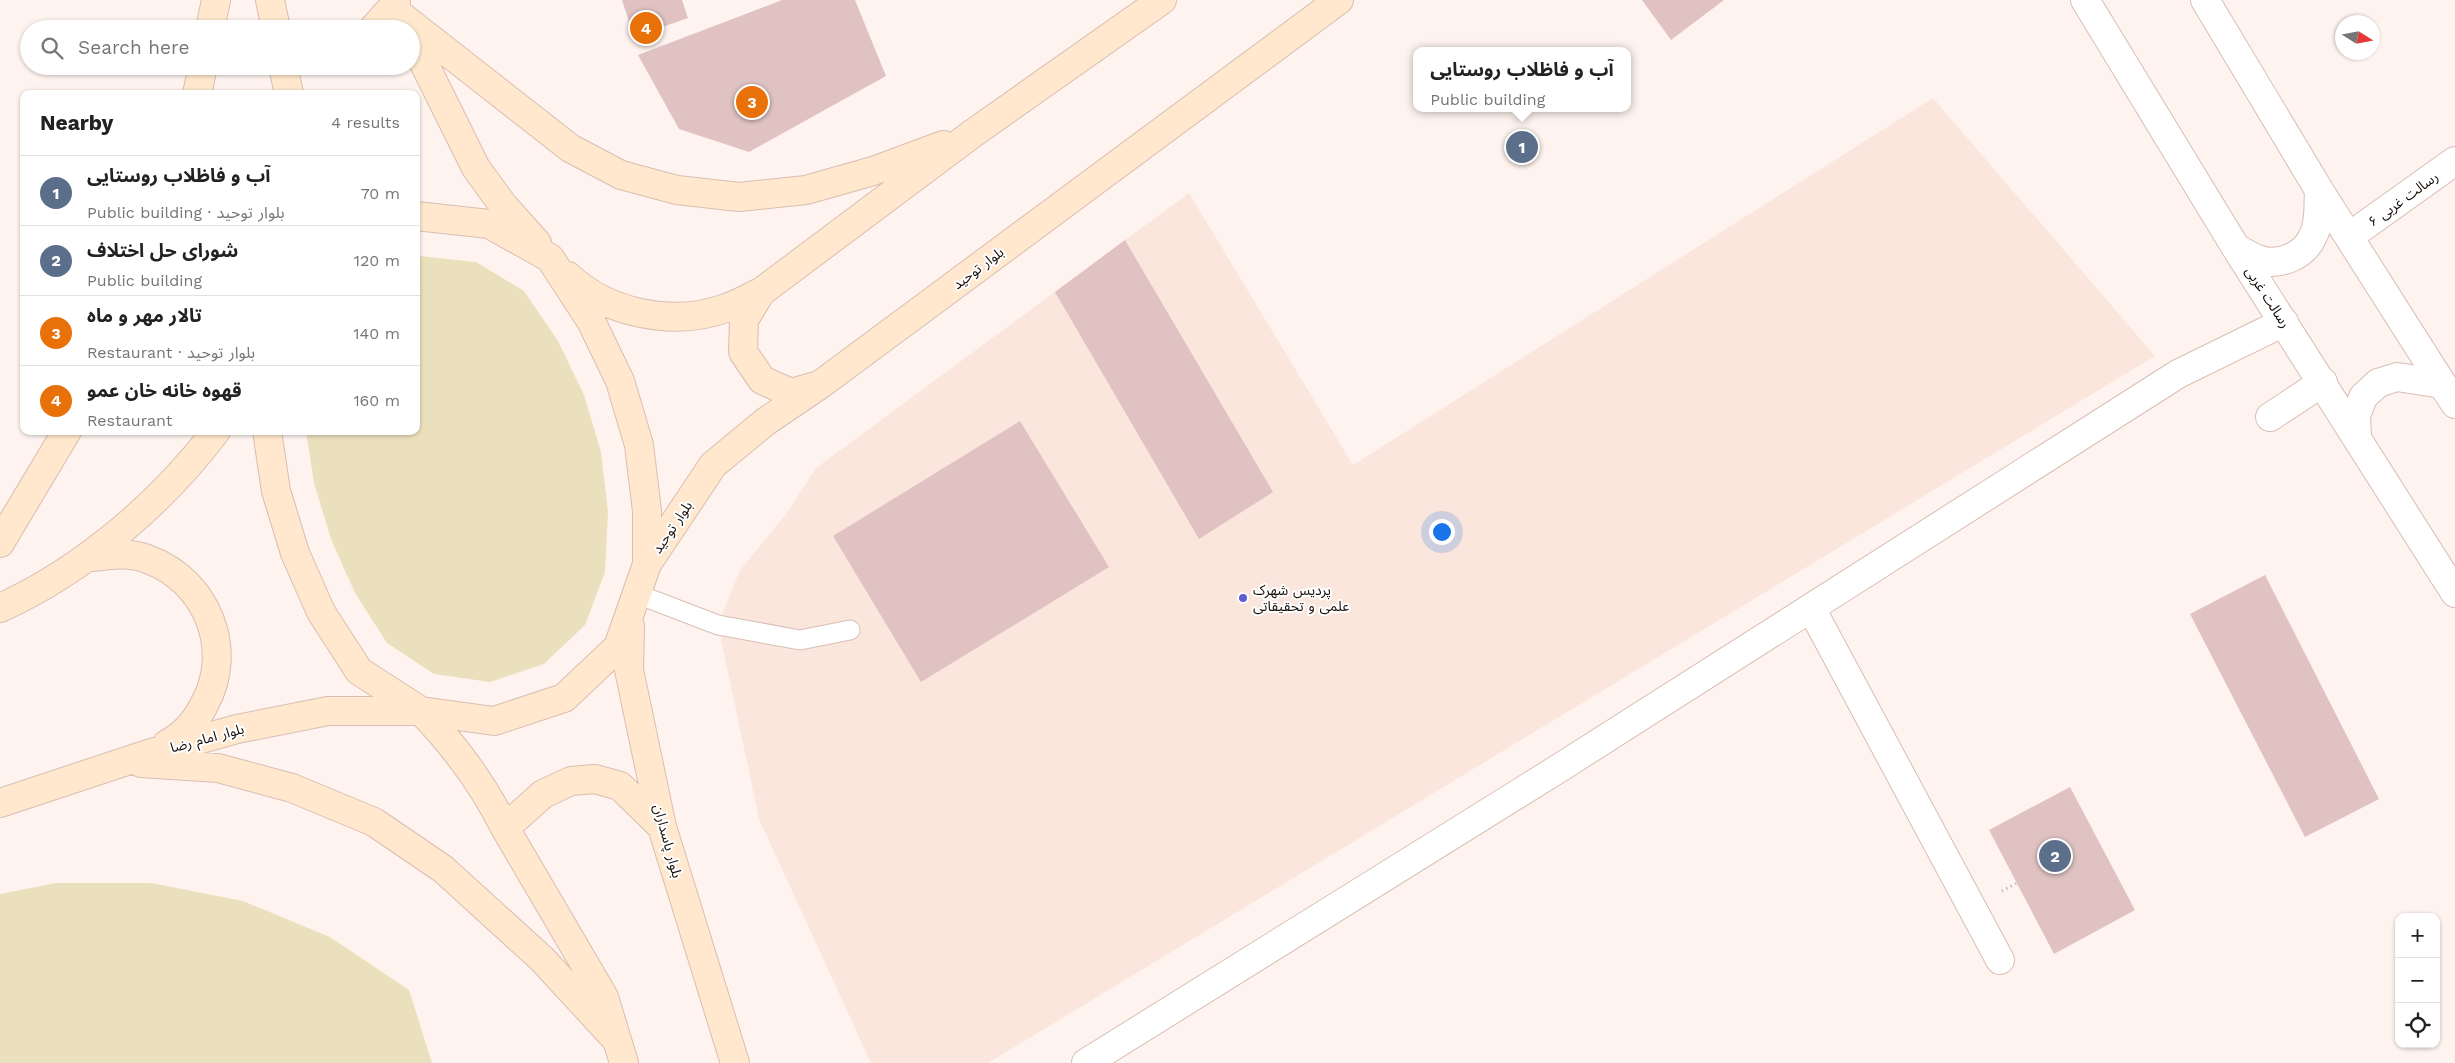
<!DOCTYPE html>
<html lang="en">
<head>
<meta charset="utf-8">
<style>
	:root { --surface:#fff; --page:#f6f6f6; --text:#222; --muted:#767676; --line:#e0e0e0; --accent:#5c5dd5 }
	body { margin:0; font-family:"Work Sans","Noto Sans Arabic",sans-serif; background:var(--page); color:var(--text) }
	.controls { position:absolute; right:15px; bottom:15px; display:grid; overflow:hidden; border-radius:10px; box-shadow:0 1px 4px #0004 }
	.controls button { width:45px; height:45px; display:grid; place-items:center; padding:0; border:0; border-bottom:1px solid var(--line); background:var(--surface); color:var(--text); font:25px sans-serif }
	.compass { position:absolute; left:2335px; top:15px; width:45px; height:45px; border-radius:50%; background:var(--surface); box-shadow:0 1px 4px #0004; rotate:101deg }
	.you { position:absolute; left:1441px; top:531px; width:18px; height:18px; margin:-12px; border:4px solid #fff; border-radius:50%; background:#1a73e8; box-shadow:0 0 0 8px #1a73e833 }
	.badge { display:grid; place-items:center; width:32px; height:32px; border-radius:50%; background:var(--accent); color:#fff; font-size:16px; font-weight:700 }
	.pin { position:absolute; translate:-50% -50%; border:2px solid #fff; box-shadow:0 1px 5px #0006 }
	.popup { position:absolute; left:1413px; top:47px; width:218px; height:65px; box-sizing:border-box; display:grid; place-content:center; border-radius:10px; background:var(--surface); filter:drop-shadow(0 1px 4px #0005); font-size:16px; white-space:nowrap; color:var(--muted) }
	.popup b { font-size:19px; color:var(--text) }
	.popup::after { content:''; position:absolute; left:50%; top:100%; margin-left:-10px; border:10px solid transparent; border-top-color:var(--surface) }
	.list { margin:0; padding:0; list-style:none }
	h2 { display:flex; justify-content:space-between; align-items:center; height:65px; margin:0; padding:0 20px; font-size:21px }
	h2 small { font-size:16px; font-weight:400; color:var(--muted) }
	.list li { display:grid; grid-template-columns:32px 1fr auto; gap:15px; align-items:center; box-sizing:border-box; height:70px; padding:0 20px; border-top:1px solid var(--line) }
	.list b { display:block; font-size:19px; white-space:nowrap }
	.list p { margin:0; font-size:16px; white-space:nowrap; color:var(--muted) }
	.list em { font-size:16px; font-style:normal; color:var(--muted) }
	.icon { flex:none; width:28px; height:28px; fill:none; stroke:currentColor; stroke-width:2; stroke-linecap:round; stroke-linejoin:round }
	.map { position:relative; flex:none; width:2455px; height:1063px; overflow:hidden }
	.search { position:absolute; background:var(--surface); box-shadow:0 1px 4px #0004; left:20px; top:20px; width:400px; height:55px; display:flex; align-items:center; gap:12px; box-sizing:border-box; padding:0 18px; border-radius:28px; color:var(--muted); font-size:19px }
	.panel { position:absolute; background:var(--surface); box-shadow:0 1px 4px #0004; left:20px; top:90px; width:400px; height:345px; border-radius:10px }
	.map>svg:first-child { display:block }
	.built { fill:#fbe6dd }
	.green { fill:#ebe0bd }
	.building { fill:#e0c2c2 }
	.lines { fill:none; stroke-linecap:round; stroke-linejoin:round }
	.service-casing { stroke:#d8beb3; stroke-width:21 }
	.minor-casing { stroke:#d8beb3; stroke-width:30 }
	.tertiary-casing { stroke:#d8beb3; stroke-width:30 }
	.secondary-casing { stroke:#d8beb3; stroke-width:30 }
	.path { stroke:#b0a6a1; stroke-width:3; stroke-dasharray:1 4; stroke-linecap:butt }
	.service { stroke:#fff; stroke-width:19 }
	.minor { stroke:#fff; stroke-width:28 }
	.tertiary { stroke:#fff; stroke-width:28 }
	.secondary { stroke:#ffe8cd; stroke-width:28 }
	.poi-dot { fill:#5c5dd5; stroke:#fff; stroke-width:2 }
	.labels { text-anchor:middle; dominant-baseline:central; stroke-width:4; stroke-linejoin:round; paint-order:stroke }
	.street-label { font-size:14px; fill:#160d09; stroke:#fff }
	.poi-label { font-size:14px; fill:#160d09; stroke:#fff; text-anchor:start }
</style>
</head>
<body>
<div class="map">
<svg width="2455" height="1063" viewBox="0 0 2455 1063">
	<rect width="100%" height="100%" fill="#fef3ee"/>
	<path class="built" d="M1933,98L2155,356L988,1063H871L759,819L718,625L740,570L787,513L816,468L1189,193L1353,465Z"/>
	<path class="green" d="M419,256L476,262L524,291L558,341L584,395L601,452L608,512L605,572L585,625L544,664L490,682L434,674L387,643L355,593L331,539L314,483L306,431H416V257Z
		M56,883H151L243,901L330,937L409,990L432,1063H0V894Z"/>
	<path class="building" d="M622,0H682L688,18L634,37Z
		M782,0H855L886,76L749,152L679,129L638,55Z
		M1642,0H1724L1671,40Z
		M1125,240L1273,492L1199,539L1055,292Z
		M1020,421L1109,567L921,682L833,536Z
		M2265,575L2379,799L2305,837L2190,614Z
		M2070,787L2135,910L2054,954L1989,830Z"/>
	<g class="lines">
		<defs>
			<path id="service" d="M637,594L718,625L800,640L850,630"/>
			<path id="minor" d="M2350,236L2455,161
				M2270,417L2323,382
				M1811,608L2000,960"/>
			<path id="tertiary" d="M2085,0L2236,248L2455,593
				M2205,0L2319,190L2455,404
				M2236,248C2243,252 2250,256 2257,259C2277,267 2304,257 2313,236C2320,223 2318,205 2319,190
				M2357,436L2356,416L2363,397L2378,383L2397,377L2442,384
				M1086,1063L1561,767L2178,374L2284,322"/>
			<path id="secondary" d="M270,0L276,29
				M400,15L570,148L621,175L677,190L739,197L806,190L873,171L943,145
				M210,29L216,0
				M373,29L396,3
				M411,37L476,168L503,205L537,243
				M283,66L289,94
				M197,94L203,66
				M568,276C608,314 674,327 726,308C738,304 750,297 761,292L972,134L1162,0
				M761,292L744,320L743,352L762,380L791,393L816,386
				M267,431L276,491L295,553L321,612L359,671L421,711L494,721L564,698L618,647L647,564V511L639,445L620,381L591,321L550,258L489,224L416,216
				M0,543L67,431
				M86,558C107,555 130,551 150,560C207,582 234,649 205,703C197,720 184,735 167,744
				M647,564L713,465L765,422L821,384L1339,0
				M0,608C82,571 162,503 216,431
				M630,626L629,670L662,827L735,1063
				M141,763L218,768L292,788L374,822L443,869L542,959L613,1036
				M0,803L148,754L237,729L328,711H421C455,746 483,784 505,828L604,997L624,1063
				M505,828L543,794L571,781L595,779L620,786L662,827"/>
		</defs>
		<use href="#service" class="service-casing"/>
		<use href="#minor" class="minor-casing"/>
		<use href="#tertiary" class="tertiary-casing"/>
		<use href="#secondary" class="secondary-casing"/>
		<path class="path" d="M2002,891L2017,883"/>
		<use href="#service" class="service"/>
		<use href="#minor" class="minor"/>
		<use href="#tertiary" class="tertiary"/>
		<use href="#secondary" class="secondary"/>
	</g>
	<circle class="poi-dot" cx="1243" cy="598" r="5"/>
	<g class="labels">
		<g class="street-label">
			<text transform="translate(2403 199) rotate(-36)">رسالت غربی ۶</text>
			<text transform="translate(978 268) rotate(-37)">بلوار توحید</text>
			<text transform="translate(2268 297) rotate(57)">رسالت غربی</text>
			<text transform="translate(672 527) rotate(-56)">بلوار توحید</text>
			<text transform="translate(207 738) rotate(-15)">بلوار امام رضا</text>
			<text transform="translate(668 841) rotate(75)">بلوار پاسداران</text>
		</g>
		<g class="poi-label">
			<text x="1253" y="590">پردیس شهرک<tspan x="1253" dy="16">علمی و تحقیقاتی</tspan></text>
		</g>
	</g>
</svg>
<div class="controls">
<button>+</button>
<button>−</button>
<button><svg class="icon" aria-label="locate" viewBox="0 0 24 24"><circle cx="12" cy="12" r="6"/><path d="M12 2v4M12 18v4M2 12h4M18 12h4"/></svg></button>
</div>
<svg class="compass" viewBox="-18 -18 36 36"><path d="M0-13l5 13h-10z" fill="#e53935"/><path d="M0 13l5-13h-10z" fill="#767676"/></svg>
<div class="you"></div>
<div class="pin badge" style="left:1522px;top:147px;background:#5c6f8a">1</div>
<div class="popup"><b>آب و فاظلاب روستایی</b>Public building</div>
<div class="pin badge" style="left:2055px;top:856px;background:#5c6f8a">2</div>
<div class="pin badge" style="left:752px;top:102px;background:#e8710a">3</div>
<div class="pin badge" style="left:646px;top:28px;background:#e8710a">4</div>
<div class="search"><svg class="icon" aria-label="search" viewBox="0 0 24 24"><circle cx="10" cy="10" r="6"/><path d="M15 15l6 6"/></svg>Search here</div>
<section class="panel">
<h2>Nearby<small>4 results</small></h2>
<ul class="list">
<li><span class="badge" style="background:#5c6f8a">1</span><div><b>آب و فاظلاب روستایی</b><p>Public building · بلوار توحید</p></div><em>70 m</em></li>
<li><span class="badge" style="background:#5c6f8a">2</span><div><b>شورای حل اختلاف</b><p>Public building</p></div><em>120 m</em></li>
<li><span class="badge" style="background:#e8710a">3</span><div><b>تالار مهر و ماه</b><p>Restaurant · بلوار توحید</p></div><em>140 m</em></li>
<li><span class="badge" style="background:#e8710a">4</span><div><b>قهوه خانه خان عمو</b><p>Restaurant</p></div><em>160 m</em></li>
</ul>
</section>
</div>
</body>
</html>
